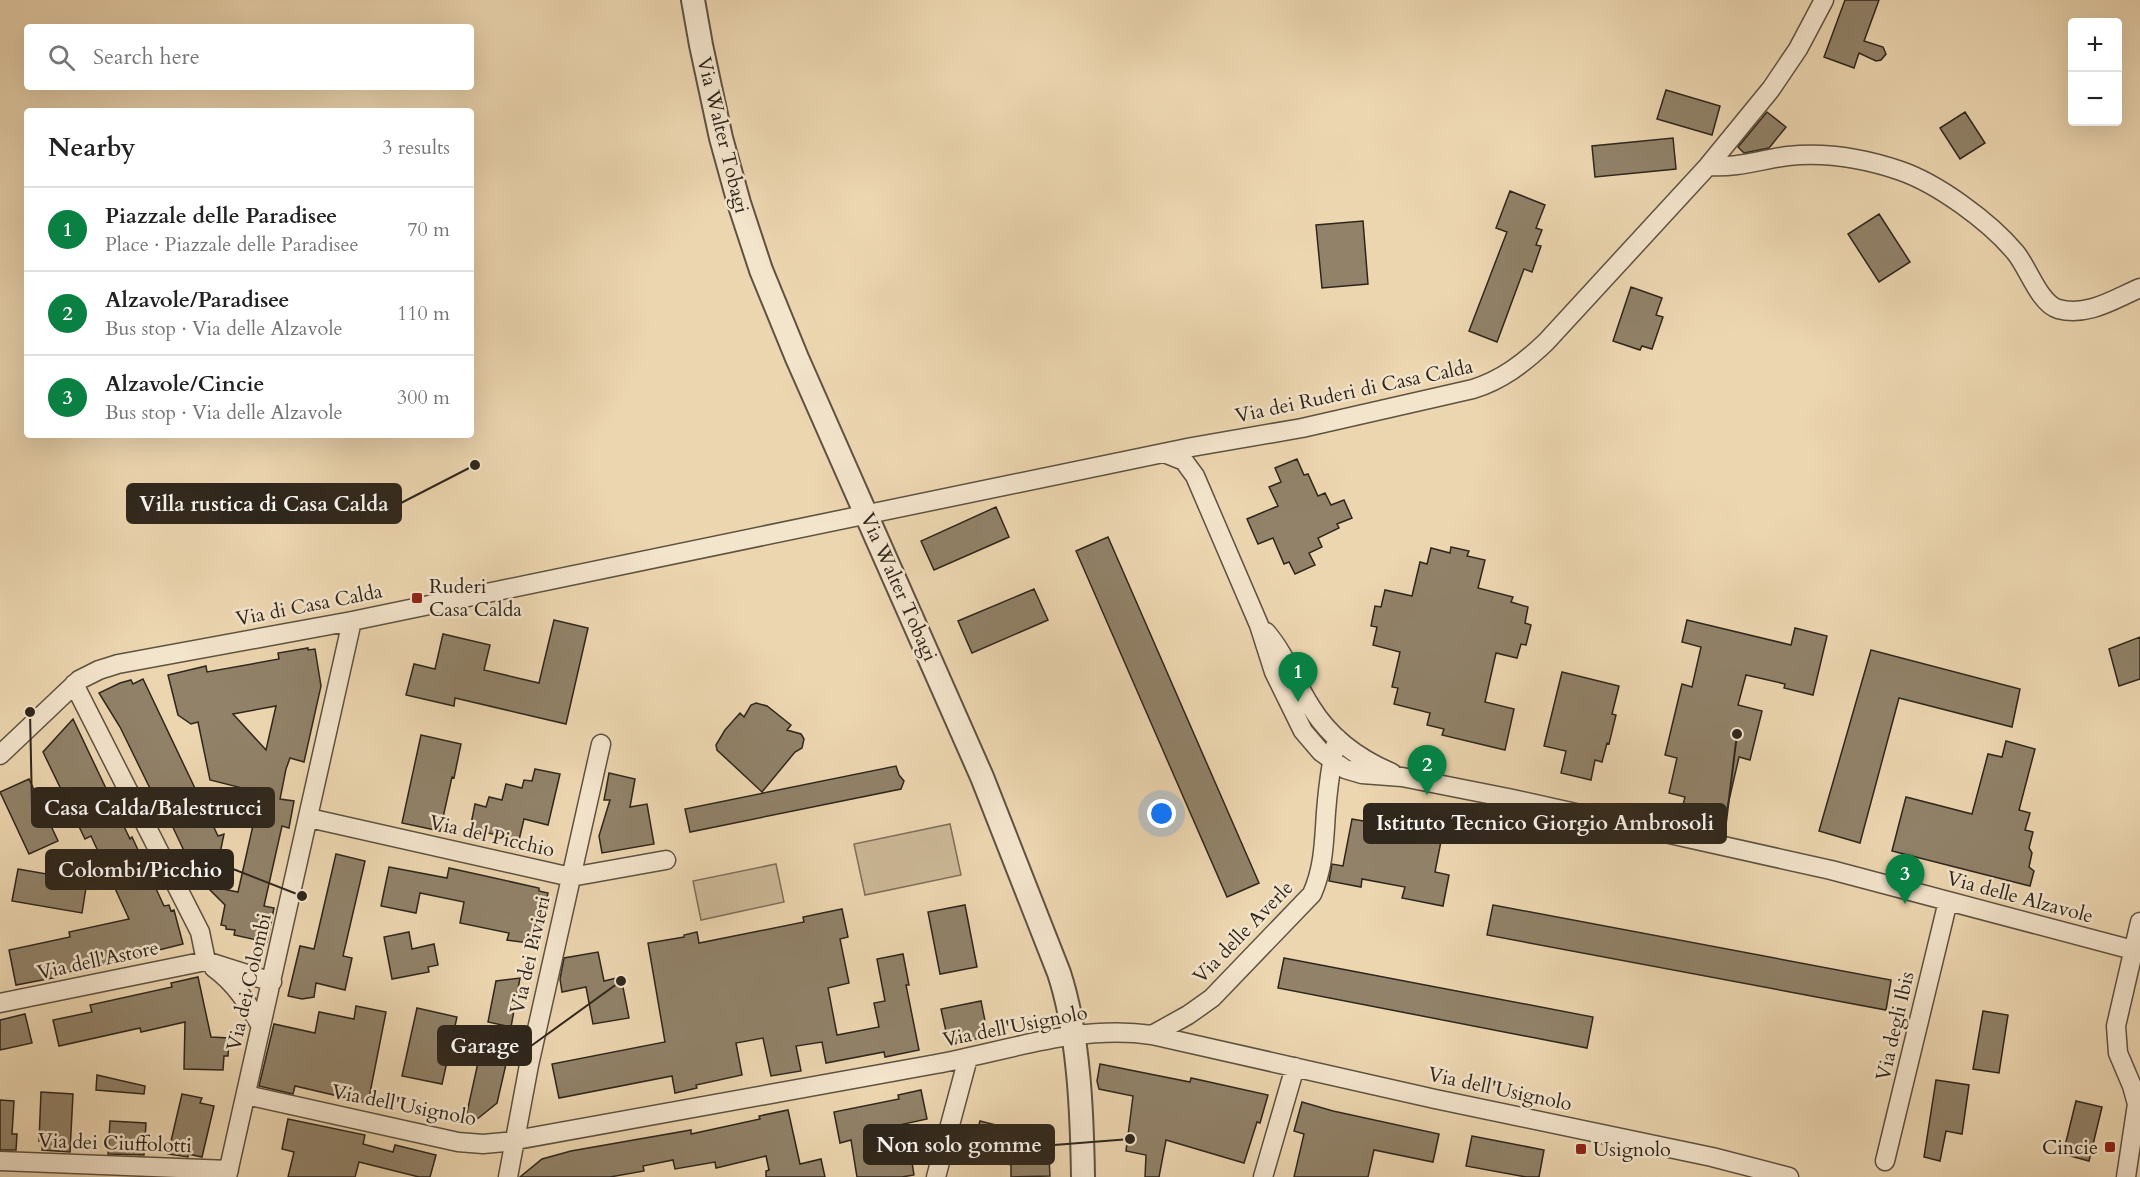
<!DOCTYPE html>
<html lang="en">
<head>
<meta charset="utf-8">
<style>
	:root { --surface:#fff; --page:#f6f6f6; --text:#222; --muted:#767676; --line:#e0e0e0; --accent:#0b8043 }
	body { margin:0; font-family:Cardo,serif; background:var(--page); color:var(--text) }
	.controls { position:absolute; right:18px; top:18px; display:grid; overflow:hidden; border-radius:6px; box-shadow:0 6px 24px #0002 }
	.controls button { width:54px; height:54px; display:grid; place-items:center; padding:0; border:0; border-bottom:2px solid var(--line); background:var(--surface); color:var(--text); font:30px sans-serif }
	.you { position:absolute; left:1162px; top:814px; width:21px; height:21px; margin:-15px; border:4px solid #fff; border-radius:50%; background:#1a73e8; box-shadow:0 0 0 9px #1a73e833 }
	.badge { display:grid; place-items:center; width:39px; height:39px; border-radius:50%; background:var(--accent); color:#fff; font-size:20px; font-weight:700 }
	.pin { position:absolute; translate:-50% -50px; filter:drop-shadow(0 2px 3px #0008) }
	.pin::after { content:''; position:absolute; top:32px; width:21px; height:18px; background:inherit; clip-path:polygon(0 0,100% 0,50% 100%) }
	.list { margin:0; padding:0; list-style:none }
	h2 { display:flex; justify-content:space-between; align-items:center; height:78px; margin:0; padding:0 24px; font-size:26px }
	h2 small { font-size:20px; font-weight:400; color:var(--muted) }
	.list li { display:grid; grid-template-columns:39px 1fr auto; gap:18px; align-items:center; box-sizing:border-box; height:84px; padding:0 24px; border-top:2px solid var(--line) }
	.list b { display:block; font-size:22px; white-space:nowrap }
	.list p { margin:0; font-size:20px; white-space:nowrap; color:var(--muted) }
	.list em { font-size:20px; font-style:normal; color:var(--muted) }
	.icon { flex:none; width:33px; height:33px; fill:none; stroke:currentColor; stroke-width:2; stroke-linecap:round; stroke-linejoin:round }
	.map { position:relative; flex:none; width:2140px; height:1177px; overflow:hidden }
	.search { position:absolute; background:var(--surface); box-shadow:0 6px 24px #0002; left:24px; top:24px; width:450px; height:66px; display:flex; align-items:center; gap:15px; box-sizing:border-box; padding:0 21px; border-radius:6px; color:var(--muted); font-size:22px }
	.panel { position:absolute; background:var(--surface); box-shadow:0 6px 24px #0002; left:24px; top:108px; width:450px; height:330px; border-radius:6px }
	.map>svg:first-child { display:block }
	.green { fill:#ccb897; stroke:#7d6f5a; stroke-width:1.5 }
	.building { fill:#918269; stroke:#2e261c; stroke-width:1.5; fill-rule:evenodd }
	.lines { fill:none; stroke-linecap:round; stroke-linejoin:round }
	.minor-casing { stroke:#5e5241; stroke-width:21 }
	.tertiary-casing { stroke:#5e5241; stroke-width:26 }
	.minor { stroke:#f3e4cc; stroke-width:18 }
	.tertiary { stroke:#f3e4cc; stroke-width:22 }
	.poi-dot { fill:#8f2418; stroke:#f3e4cc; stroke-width:2 }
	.labels { text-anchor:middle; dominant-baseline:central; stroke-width:5; stroke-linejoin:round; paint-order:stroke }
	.street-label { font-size:20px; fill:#2e261c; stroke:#f3e4cc }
	.poi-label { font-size:20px; fill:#2e261c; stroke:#f3e4cc; text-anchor:start }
	.leader { fill:none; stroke:#2e261c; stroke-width:2 }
	.callout-dot { fill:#2e261c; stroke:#f3e4cc; stroke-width:2 }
	.callout { fill:#2e261c; stroke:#2e261c; stroke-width:2 }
	.callout-label { font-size:21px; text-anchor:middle; font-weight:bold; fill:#fff }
</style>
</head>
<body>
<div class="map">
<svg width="2140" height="1177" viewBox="0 0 2140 1177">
	<rect width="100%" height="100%" fill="#ecd6b0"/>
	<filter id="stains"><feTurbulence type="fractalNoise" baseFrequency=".00333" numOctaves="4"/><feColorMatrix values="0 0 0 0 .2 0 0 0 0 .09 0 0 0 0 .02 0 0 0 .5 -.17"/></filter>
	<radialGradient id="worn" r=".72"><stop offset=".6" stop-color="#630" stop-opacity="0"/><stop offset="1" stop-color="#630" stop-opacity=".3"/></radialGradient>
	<path class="green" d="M950,824L961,875L865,895L854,844Z
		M776,864L784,902L701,920L693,881Z"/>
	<path class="building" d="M1845,0H1879L1864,41L1883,47L1886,54L1881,60L1876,61L1859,53L1854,68L1824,57Z
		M1666,90L1720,106L1712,135L1657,119Z
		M1767,112L1786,127L1769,148L1744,153L1738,147Z
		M1965,112L1985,143L1960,159L1940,128Z
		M1673,138L1676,169L1595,177L1592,146Z
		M1510,191L1545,205L1536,228L1542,230L1536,245L1541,246L1532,272L1524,269L1497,342L1469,331L1507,232L1496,228Z
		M1879,214L1910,262L1879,282L1848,234Z
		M1363,221L1368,284L1322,288L1316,225Z
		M1631,287L1662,298L1656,315L1663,317L1652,349L1642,346L1640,350L1613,341Z
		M1297,459L1304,475L1308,474L1318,496L1325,493L1331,505L1344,500L1352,518L1337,524L1339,528L1318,538L1322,547L1309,553L1315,565L1295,574L1289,562L1284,564L1273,538L1258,544L1247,519L1278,506L1269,487L1281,482L1275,468Z
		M996,507L1009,537L934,570L921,541Z
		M1108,537L1259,883L1227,897L1076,551Z
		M1451,547L1469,551L1467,556L1485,560L1478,588L1513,597L1511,602L1528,607L1525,623L1531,625L1526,645L1521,644L1517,658L1496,653L1485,702L1514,709L1505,750L1442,735L1444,729L1427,725L1430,713L1394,704L1398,688L1392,687L1400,652L1373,645L1377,627L1371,626L1375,606L1381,607L1385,590L1412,596L1420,562L1427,564L1431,548L1450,553Z
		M1034,589L1048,620L972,653L958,621Z
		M554,620L588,628L566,724L455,698L454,706L406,695L414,664L435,669L443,634L490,645L484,670L539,683Z
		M1687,620L1791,645L1795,628L1827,636L1813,695L1784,688L1785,684L1746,675L1738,705L1762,711L1750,760L1739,757L1727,809L1721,807L1718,822L1681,813L1685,797L1669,793L1677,758L1665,755L1682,684L1692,687L1701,647L1682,642Z
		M2140,637V679L2119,686L2109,649Z
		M308,648V650L315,649L321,686L304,762L290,758L286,769L280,799L294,801L289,828L282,826L264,906L274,908L267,942L234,935L235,930L226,929V926L221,925L225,905L196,876L168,817L165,819L120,727L99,693L120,683L131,680L133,684L143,679L201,801L182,810L208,815L218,836L224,834L213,887L238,892L254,821H252L258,792L210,780L198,722L191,724L178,715L168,675L206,666L207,672L279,659L278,653ZM276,706L266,750L233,714Z
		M1871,650L2020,689L2012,727L1899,698L1860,843L1819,831Z
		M1562,672L1619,686L1612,714L1616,715L1609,744L1607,743L1602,762L1595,760L1591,780L1561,773L1566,751L1544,746Z
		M756,703L767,706L791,725L787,730L801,734L804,739L802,748L795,752L762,792L717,750L716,745L725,730L740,713L744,717L751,705Z
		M73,719L130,839L132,837L164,906L169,905L171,911L174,910L183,944L111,962L112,963L58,974V977L16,985L9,950L70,937L69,932L129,919L91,836L85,839L43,752Z
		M421,735L461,744L454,778L452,777L440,831L402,823Z
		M2006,741L2035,749L2019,810L2030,813L2025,830L2033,832L2029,848L2032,853L2029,867L2034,871L2030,886L1892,851L1906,797L1972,814L1988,754L2002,757Z
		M896,766L899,775L904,781L901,789L690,832L685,809Z
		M535,769L560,774L548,825L524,819L519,840L470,829L475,804L486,807L489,797L502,800L506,784L522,788L524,780L532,781Z
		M609,773L635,779L630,807L647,804L654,844L602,853L599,836L610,800H604Z
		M29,779L58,841L29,854L0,792Z
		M1352,819L1375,823L1373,833L1399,838L1401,828L1442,836L1435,872L1449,875L1443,906L1402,898L1405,887L1362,879L1361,887L1329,881L1332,864L1343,866Z
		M336,854L365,861L343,956L352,958L345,990L316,983L314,997L302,999L288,996L300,946L314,949Z
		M389,867L447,878L449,868L539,888V891L548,893L537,944L507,940L509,933L460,923L464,902L420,893L416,913L381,906Z
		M18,869L87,881L82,913L12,901Z
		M965,905L977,967L940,974L928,912Z
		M1493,905L1891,980L1886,1010L1487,935Z
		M842,909L848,937L840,939L849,983L828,988L837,1035L879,1027L874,1003L885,1001L877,959L903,954L909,985H906L919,1050L885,1057L884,1052L826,1063L822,1042L796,1046L801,1071L771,1076L763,1038L736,1043L742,1075L696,1085L697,1088L675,1093L672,1076L559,1098L552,1064L665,1042L648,943L684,937V935L697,932L699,943L804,922L803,917Z
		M409,932L412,949L434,944L438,965L428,967L429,972L392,979L384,937Z
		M598,952L604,981L621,977L629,1018L593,1024L586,987L562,992L560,979L564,958Z
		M1284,958L1593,1017L1587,1048L1278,988Z
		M198,977L211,1037L229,1038L228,1056H224L223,1070L184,1069L185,1022L141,1032L140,1028L59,1046L53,1020L92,1012L90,1005L172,987L171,983Z
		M520,978L511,1027L488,1022L496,981Z
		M981,1001L988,1036L949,1045L941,1009Z
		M356,1006L386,1012L368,1103L295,1086L293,1094L259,1086L274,1024L315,1033L319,1012L354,1019Z
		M417,1008L457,1017L442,1084L402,1076Z
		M1983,1011L2008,1015L1999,1073L1973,1069Z
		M25,1014L32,1043L0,1050V1020Z
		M479,1058L506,1064L497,1103L476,1120L466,1117Z
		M1100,1064L1190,1082L1191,1078L1268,1095L1260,1123L1257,1122L1244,1163L1166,1140L1159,1177H1145L1146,1155L1126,1151L1133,1096L1099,1089L1097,1081Z
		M97,1075L145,1086L144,1094L96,1090Z
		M1936,1080L1969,1085L1962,1134L1946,1131L1940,1161L1924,1157Z
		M921,1090L927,1119L881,1129L886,1154L910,1150L914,1175L902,1177H857L851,1140L840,1143L834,1112L899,1099L898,1095Z
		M41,1092L73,1094L70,1152L42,1150L43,1141H39Z
		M182,1094L202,1098L200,1103L214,1106L202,1157L188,1154V1157L168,1154Z
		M0,1100L14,1101L12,1134H17L16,1150H0Z
		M2076,1101L2102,1107L2089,1161L2063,1154Z
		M1302,1102L1333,1111L1439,1134L1433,1162L1374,1150L1368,1177H1294L1304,1134L1294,1131Z
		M788,1110L800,1164L821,1159L825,1177H766V1171L769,1170L766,1156L716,1168L715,1162L675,1169L673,1160L643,1166L644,1171L610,1177H520L542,1159L571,1151L691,1130V1134L760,1119L759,1116Z
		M288,1119L365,1135L363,1144L393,1152L395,1145L436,1155L430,1177H419L359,1162L355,1177H288L294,1152L282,1149Z
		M110,1121L146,1123L144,1155L108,1154Z
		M980,1121L1004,1127L999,1143L1048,1141L1050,1176L1011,1177V1165L971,1153Z
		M1472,1136L1544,1150L1539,1177H1526L1466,1166Z"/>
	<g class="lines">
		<defs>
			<path id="minor" d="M1708,166C1740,168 1758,160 1788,156C1825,152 1866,159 1901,171C1938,184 1989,221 2015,252C2028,267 2039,303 2058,309C2088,317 2114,299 2140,288
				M1164,453L1184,461L1195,476L1259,625L1274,672L1303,731L1321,752L1345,769L1362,774L1402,777L1508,798L1831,870L2133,950
				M1266,632C1285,654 1295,682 1311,707C1330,738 1359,759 1392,773
				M74,684L200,932L206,961
				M0,755L79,680L99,670L118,664L352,621L1192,447L1302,428L1473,389C1502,380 1524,363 1546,342L1708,166L1771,89L1798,49L1824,0
				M309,818L571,877L666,860
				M214,968C235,983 248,1004 261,1026
				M0,1003L206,961L272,982
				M1152,1035L1188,1015L1212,998L1312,894C1324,867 1324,841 1326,812C1328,787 1331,763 1337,738
				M246,1095L458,1142L483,1144L505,1142C649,1116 793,1090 936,1064C1007,1051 1079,1024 1152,1035L1435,1099L1712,1157L1789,1177
				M0,1161L229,1170
				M1885,1161L1948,901
				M227,1177L352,621
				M508,1177L529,1065L601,744
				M936,1177L968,1058
				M1263,1177L1295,1067
				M2126,1177L2137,1104L2132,1086L2118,1053L2116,1026L2140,922"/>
			<path id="tertiary" d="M693,0L701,45L721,138L739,203L761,270L797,358L982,777L1059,973C1079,1034 1082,1113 1083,1177"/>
		</defs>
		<use href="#minor" class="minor-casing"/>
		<use href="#tertiary" class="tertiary-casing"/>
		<use href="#minor" class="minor"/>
		<use href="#tertiary" class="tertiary"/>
	</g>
	<g class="poi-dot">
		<rect x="411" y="592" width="12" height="12" rx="3"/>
		<rect x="2104" y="1141" width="12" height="12" rx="3"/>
		<rect x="1575" y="1143" width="12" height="12" rx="3"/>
	</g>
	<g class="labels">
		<g class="street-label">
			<text transform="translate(723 135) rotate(76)">Via Walter Tobagi</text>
			<text transform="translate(1354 391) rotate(-12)">Via dei Ruderi di Casa Calda</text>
			<text transform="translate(899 587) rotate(66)">Via Walter Tobagi</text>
			<text transform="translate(309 605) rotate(-11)">Via di Casa Calda</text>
			<text transform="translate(492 836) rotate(13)">Via del Picchio</text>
			<text transform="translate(2020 897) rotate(15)">Via delle Alzavole</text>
			<text transform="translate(1243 932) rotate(-46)">Via delle Averle</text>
			<text transform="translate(530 955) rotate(-77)">Via dei Pivieri</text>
			<text transform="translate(98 960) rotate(-12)">Via dell'Astore</text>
			<text transform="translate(249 982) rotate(-77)">Via dei Colombi</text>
			<text transform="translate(1015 1026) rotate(-11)">Via dell'Usignolo</text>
			<text transform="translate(1895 1026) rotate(-77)">Via degli Ibis</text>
			<text transform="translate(1500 1089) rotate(12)">Via dell'Usignolo</text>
			<text transform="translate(404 1105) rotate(11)">Via dell'Usignolo</text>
			<text transform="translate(115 1143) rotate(2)">Via dei Ciuffolotti</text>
		</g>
		<g class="poi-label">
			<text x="429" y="586">Ruderi<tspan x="429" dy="23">Casa Calda</tspan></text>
			<text x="2098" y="1147" text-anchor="end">Cincie</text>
			<text x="1593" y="1149">Usignolo</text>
		</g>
	</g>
	<path class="leader" d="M475 465L401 503M30 712L32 807M1737 734L1726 823M302 896L233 869M621 981L531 1046M1130 1139L1054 1145"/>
	<g class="callout-dot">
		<circle cx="475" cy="465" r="6"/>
		<circle cx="30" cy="712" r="6"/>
		<circle cx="1737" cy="734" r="6"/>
		<circle cx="302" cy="896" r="6"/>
		<circle cx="621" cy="981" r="6"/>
		<circle cx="1130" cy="1139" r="6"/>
	</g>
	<g class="callout">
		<rect x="127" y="484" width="274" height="39" rx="6"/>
		<rect x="32" y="788" width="242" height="39" rx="6"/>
		<rect x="1364" y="804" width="362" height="39" rx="6"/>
		<rect x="46" y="850" width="187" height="39" rx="6"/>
		<rect x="438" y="1026" width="93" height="39" rx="6"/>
		<rect x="864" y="1125" width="190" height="39" rx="6"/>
	</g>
	<g class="callout-label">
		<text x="264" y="511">Villa rustica di Casa Calda</text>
		<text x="153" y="815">Casa Calda/Balestrucci</text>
		<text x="1545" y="830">Istituto Tecnico Giorgio Ambrosoli</text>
		<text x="140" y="877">Colombi/Picchio</text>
		<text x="485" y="1053">Garage</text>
		<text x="959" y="1152">Non solo gomme</text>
	</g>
	<rect width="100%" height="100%" filter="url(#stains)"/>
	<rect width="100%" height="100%" fill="url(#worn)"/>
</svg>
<div class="controls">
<button>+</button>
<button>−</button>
</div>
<div class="you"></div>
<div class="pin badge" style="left:1298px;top:702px">1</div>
<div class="pin badge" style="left:1427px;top:795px">2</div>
<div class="pin badge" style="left:1905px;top:904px">3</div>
<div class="search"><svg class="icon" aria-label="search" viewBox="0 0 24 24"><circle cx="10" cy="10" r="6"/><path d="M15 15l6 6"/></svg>Search here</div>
<section class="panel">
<h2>Nearby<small>3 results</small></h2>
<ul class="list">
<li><span class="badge">1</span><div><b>Piazzale delle Paradisee</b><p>Place · Piazzale delle Paradisee</p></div><em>70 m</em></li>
<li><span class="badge">2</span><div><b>Alzavole/Paradisee</b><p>Bus stop · Via delle Alzavole</p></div><em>110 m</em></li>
<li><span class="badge">3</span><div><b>Alzavole/Cincie</b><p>Bus stop · Via delle Alzavole</p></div><em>300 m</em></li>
</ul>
</section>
</div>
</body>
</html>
